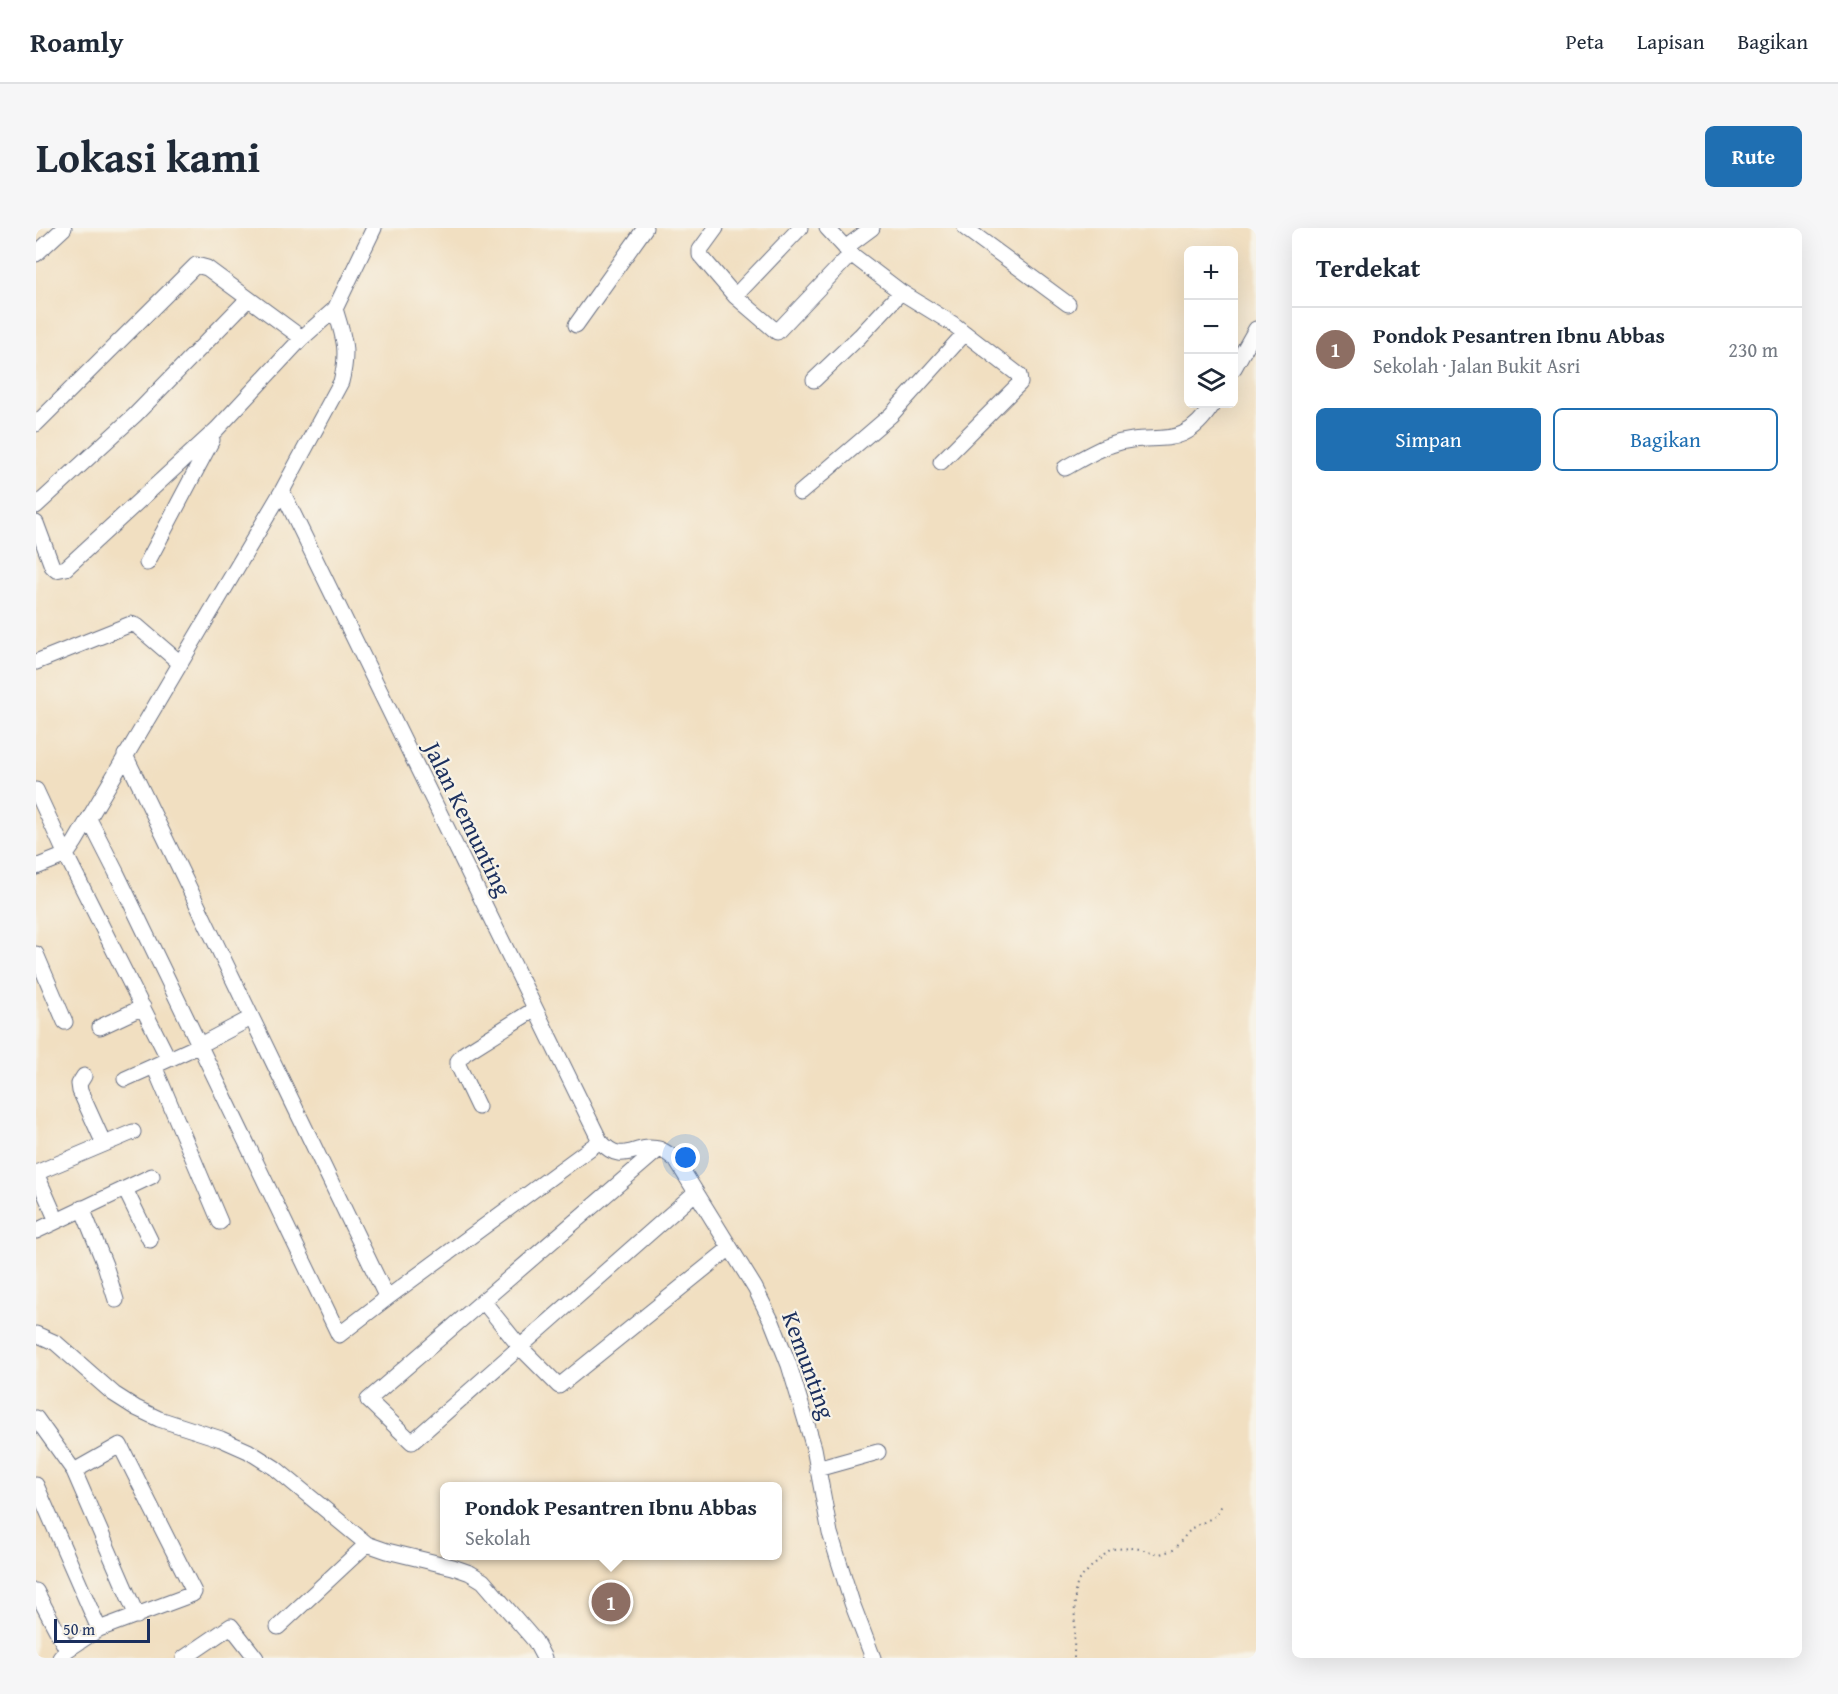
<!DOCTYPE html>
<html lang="id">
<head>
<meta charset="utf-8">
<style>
	:root { --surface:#fff; --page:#f6f6f7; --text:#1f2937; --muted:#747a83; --line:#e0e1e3; --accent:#1f6fb2 }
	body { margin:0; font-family:"Gentium Book Plus",serif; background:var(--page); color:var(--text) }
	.controls { position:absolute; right:18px; top:18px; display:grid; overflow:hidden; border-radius:9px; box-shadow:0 6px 24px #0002 }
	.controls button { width:54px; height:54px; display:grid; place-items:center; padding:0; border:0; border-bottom:2px solid var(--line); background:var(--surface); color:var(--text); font:30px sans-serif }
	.scale { position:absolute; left:18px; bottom:15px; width:96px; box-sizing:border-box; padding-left:6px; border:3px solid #1b2f5e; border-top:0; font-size:16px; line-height:21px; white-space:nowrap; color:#1b2f5e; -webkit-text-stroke:4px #f7f3e8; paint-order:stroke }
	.you { position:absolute; left:650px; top:930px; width:21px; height:21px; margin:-15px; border:4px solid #fff; border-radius:50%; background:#1a73e8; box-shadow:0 0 0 9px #1a73e833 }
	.badge { display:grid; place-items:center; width:39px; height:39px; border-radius:50%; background:var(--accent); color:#fff; font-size:20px; font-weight:700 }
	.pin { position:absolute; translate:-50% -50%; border:3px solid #fff; box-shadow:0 2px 6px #0006 }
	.popup { position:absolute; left:404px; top:1254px; width:342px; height:78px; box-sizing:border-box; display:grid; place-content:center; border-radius:9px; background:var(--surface); filter:drop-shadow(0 2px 4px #0005); font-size:20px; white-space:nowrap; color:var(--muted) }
	.popup b { font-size:22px; color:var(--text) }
	.popup::after { content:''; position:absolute; left:50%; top:100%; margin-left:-12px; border:12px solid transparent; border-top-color:var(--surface) }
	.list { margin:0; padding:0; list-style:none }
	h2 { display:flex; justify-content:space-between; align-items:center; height:78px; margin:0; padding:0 24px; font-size:26px }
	h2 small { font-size:20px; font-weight:400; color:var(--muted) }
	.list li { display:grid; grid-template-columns:39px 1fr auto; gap:18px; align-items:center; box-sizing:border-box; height:84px; padding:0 24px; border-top:2px solid var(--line) }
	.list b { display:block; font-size:22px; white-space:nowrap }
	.list p { margin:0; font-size:20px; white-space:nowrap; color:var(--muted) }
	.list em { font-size:20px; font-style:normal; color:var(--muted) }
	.actions { display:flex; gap:12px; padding:18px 24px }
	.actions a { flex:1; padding:14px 0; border:2px solid var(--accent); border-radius:9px; text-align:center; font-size:21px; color:var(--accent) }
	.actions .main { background:var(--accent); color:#fff }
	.icon { flex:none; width:33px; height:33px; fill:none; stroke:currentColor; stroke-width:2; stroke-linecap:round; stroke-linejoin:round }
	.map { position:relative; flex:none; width:1220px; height:1430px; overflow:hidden; border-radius:9px }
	header { display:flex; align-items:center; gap:36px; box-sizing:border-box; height:84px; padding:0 30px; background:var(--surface); border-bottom:2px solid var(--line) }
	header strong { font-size:28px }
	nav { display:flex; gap:33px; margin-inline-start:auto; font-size:21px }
	.intro { display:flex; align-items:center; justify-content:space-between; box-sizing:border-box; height:144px; padding:0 36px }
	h1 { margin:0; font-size:42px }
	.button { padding:15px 27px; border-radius:9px; background:var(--accent); color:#fff; font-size:21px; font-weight:700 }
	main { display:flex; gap:36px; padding:0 36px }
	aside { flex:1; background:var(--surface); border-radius:9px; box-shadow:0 6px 24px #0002 }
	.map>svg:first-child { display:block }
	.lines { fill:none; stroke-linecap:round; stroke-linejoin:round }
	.minor-casing { stroke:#666d81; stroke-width:17 }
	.path { stroke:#666d81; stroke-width:2; stroke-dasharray:1.5 4.5; stroke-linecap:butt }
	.minor { stroke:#fff; stroke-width:15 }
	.labels { text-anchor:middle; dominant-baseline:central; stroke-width:4.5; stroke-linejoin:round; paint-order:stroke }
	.street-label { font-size:24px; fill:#1b2f5e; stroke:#f7f3e8 }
</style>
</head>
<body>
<header>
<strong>Roamly</strong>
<nav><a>Peta</a><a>Lapisan</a><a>Bagikan</a></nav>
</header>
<div class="intro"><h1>Lokasi kami</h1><a class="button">Rute</a></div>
<main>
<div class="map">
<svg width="1220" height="1430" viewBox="0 0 1220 1430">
	<rect width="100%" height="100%" fill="#f7f3e8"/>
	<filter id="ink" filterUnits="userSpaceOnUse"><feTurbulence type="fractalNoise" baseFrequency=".0167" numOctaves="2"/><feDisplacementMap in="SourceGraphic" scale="12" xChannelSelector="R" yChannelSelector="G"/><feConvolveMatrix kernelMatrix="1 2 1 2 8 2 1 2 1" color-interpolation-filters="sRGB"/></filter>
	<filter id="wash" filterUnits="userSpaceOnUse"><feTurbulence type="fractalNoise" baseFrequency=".008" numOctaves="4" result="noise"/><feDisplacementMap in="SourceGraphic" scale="24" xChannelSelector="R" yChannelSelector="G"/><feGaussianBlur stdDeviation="1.35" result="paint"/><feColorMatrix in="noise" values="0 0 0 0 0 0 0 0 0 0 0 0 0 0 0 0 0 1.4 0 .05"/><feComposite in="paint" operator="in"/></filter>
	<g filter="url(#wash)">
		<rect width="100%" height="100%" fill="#f1dfc1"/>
	</g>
	<g filter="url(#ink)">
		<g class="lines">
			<defs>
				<path id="minor" d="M680,0L664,22V27L699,68L741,104L815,26
					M791,0L815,26L865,64L917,96L983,147L984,155L905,234
					M929,0L1032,76
					M809,20L836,0
					M0,26L28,0
					M699,68L764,0
					M540,97L609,0
					M1198,140L1220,101
					M778,152L824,108L865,64
					M0,196L160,37L171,40L266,110
					M1029,240C1042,233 1061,221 1075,217C1120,201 1144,228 1177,176
					M246,263L564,913C588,940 599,913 625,922C631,924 636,929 640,932L719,1060L736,1094L753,1137L778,1220L794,1305L816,1375L837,1430
					M764,265L855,187L929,105
					M0,278L99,187L212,71
					M0,295L16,338L20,342L30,340L181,201L266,110L299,81L338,0
					M111,335L176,212
					M0,434L95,396L101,398L144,435
					M0,562L30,627L132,830
					M53,591L80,644L303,1107L351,1070L89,527
					M0,639L30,627L39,614L246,263L305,154C313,123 308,110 299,81
					M0,726L29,794
					M64,799L107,779
					M48,848L43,856L44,863L68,916
					M89,851L118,838
					M442,879L422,837V833L429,825L499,781
					M623,921L332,1172L376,1214L660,964
					M0,945L97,904
					M0,945L21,993
					M89,961L114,1012
					M46,980L69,1037L80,1072
					M184,994L118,838L164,817L215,790
					M0,1003L116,948
					M351,1070L564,913
					M447,1073L484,1119L523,1158L694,1020
					M0,1106L20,1115L78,1166L100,1180L123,1191L185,1211L212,1223L239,1240L331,1316L351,1323L417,1339L434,1345L447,1353L499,1413L508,1430
					M0,1190L38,1243L101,1388
					M781,1241L842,1224
					M0,1257L63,1401
					M0,1363L31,1422
					M242,1399L331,1316
					M24,1430L31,1422L63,1401L157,1366L158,1364L84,1217L38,1243
					M148,1430L195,1398L220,1430"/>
			</defs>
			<use href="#minor" class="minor-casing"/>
			<path class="path" d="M1038,1430L1039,1364L1042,1353L1056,1338L1075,1321L1099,1320L1124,1326L1137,1322L1156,1300L1180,1288L1187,1275"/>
			<use href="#minor" class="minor"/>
		</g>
	</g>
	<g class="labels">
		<g class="street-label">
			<text transform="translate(432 591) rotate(64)">Jalan Kemunting</text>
			<text transform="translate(773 1137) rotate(70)">Kemunting</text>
		</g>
	</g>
</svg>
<div class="controls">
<button>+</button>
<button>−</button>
<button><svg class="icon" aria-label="layers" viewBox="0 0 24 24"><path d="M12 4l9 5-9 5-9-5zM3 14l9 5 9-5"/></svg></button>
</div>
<div class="scale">50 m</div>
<div class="you"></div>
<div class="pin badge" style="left:575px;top:1374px;background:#8d6e63">1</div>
<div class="popup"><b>Pondok Pesantren Ibnu Abbas</b>Sekolah</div>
</div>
<aside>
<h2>Terdekat<small></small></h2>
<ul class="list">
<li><span class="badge" style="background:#8d6e63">1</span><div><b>Pondok Pesantren Ibnu Abbas</b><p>Sekolah · Jalan Bukit Asri</p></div><em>230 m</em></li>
</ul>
<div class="actions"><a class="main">Simpan</a><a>Bagikan</a></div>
</aside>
</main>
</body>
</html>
